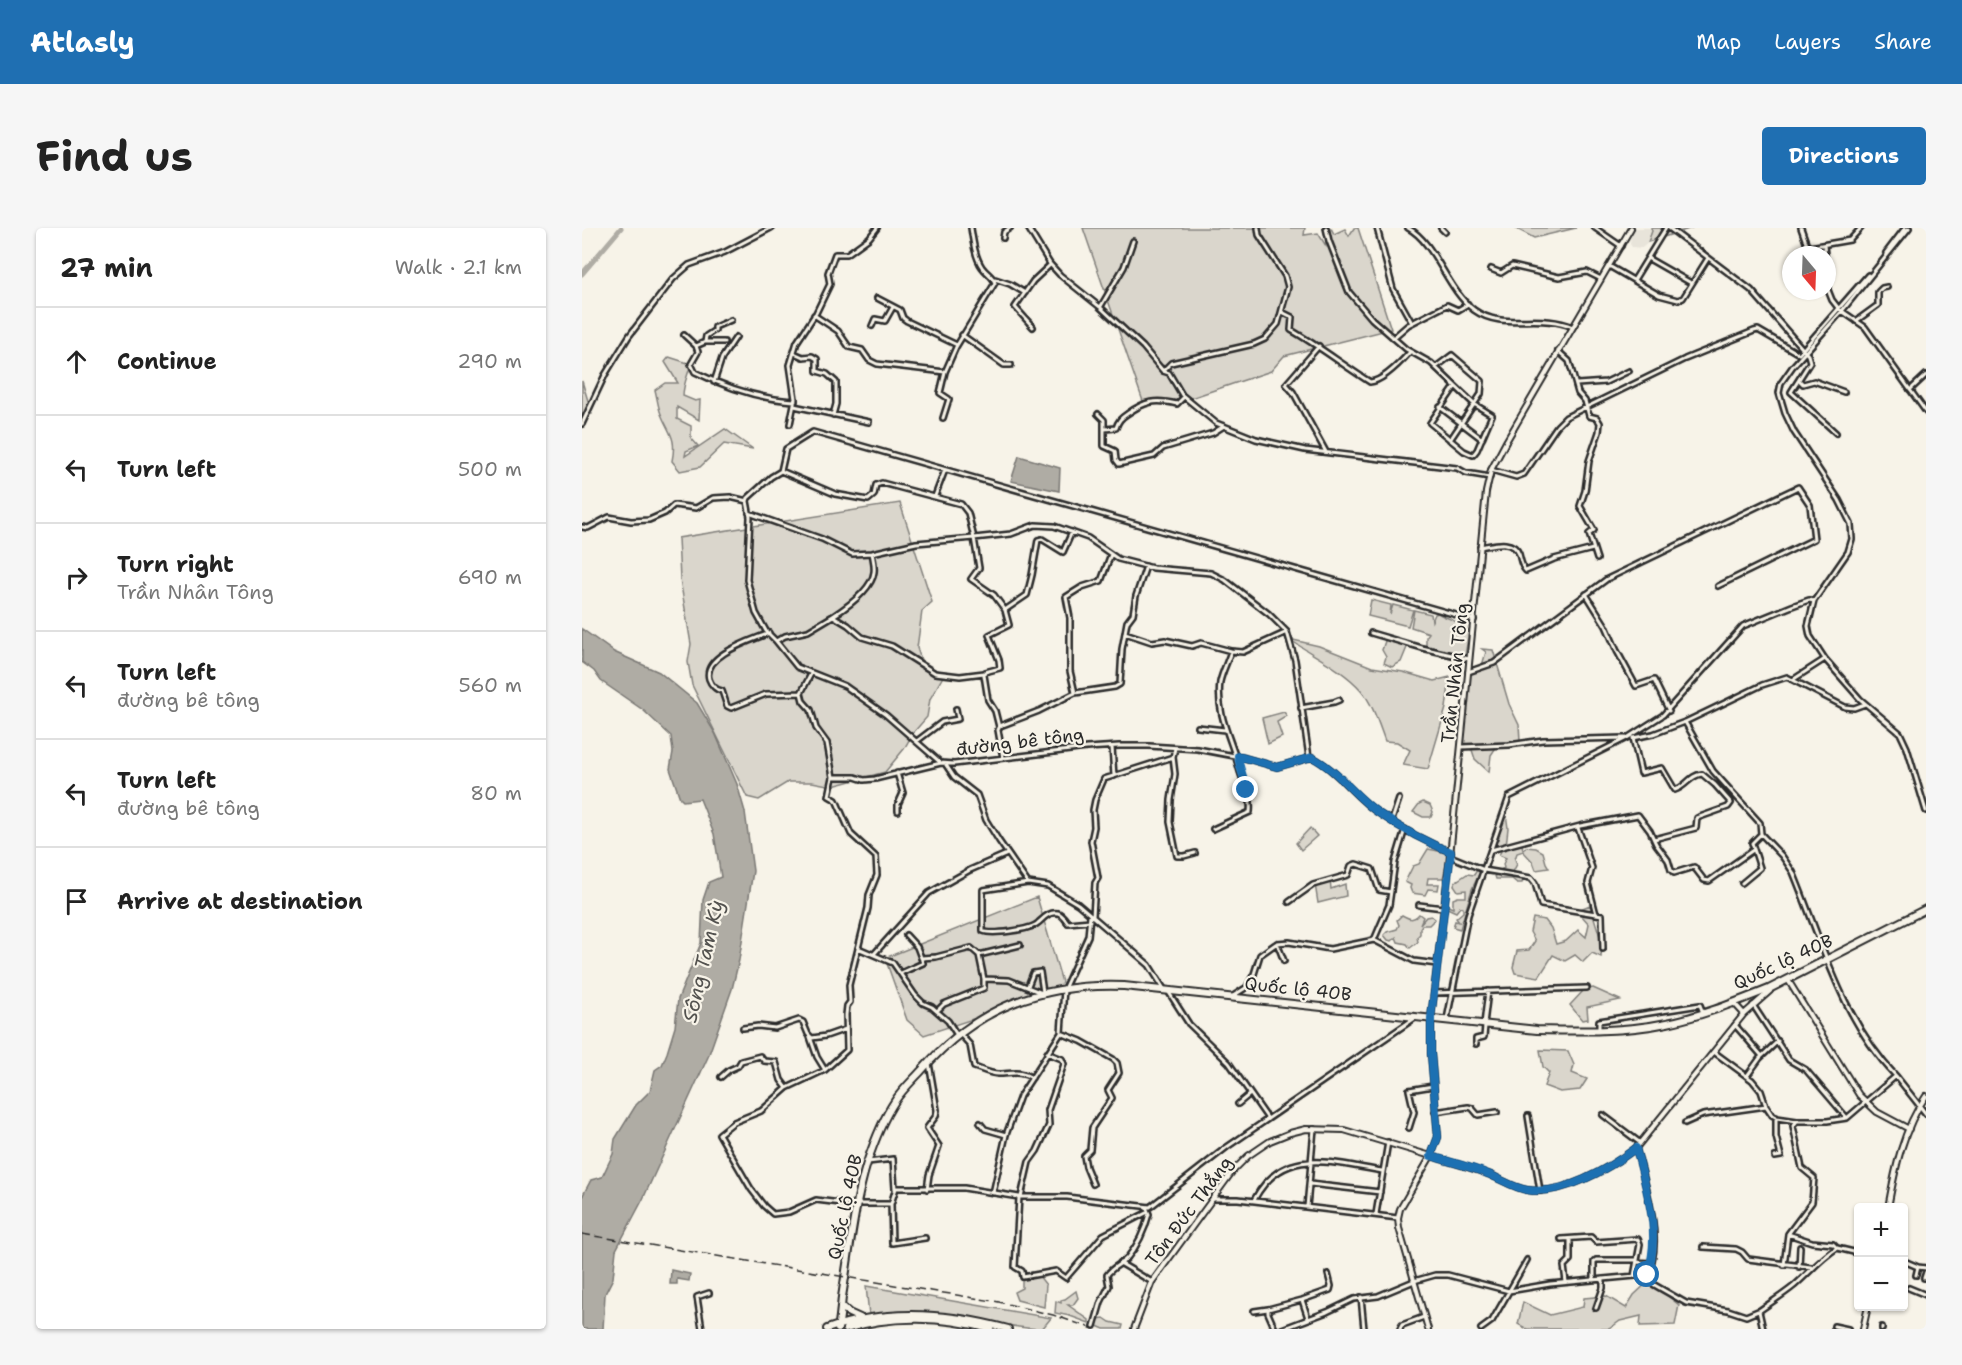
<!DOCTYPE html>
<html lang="en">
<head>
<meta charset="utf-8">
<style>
	:root { --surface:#fff; --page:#f6f6f6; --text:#222; --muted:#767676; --line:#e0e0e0; --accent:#1f6fb2 }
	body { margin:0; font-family:"Shantell Sans",sans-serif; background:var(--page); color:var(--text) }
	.controls { position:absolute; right:18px; bottom:18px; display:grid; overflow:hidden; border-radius:6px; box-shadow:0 2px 4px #0004 }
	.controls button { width:54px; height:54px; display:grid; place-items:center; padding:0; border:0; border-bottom:2px solid var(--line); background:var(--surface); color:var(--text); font:30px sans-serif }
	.compass { position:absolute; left:1200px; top:18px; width:54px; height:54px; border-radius:50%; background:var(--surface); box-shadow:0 2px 4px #0004; rotate:161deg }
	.stop { position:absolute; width:18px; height:18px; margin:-14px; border:4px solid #1f6fb2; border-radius:50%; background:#fff }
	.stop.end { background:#1f6fb2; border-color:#fff; box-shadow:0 2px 6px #0008 }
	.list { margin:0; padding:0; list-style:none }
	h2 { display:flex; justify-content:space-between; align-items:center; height:78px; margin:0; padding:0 24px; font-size:26px }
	h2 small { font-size:20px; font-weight:400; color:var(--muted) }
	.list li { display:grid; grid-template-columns:39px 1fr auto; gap:18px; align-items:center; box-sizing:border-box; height:108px; padding:0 24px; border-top:2px solid var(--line) }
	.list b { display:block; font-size:22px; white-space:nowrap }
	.list p { margin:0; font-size:20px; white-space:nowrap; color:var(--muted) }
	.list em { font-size:20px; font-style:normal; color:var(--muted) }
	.icon { flex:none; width:33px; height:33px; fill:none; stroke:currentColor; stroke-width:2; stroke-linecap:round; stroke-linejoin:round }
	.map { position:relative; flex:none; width:1344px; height:1101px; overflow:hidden; border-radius:6px }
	header { display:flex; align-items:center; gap:36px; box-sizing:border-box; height:84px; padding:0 30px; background:var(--accent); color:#fff }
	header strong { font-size:28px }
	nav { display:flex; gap:33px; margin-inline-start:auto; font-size:21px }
	.intro { display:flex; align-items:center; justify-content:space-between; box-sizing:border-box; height:144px; padding:0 36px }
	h1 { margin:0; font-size:42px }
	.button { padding:15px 27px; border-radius:6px; background:var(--accent); color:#fff; font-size:21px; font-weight:700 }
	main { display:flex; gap:36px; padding:0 36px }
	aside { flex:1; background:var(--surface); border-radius:6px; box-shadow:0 2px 4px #0004 }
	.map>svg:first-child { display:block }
	.built { fill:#e8e4da }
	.green { fill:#dad6cc; stroke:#82807c; stroke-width:1.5 }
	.water { fill:#afaca4; stroke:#7a7874; stroke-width:1.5 }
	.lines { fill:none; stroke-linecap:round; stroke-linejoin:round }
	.river { stroke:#afaca4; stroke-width:5 }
	.minor-casing { stroke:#2b2b2b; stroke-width:8 }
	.tertiary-casing { stroke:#2b2b2b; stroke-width:8 }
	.secondary-casing { stroke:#2b2b2b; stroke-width:8 }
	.trunk-casing { stroke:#2b2b2b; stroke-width:10 }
	.minor { stroke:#f7f3e8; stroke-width:3 }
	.tertiary { stroke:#f7f3e8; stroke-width:4 }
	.secondary { stroke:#f7f3e8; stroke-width:4 }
	.trunk { stroke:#f7f3e8; stroke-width:6 }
	.rail { stroke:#2b2b2b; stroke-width:1.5; stroke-dasharray:9 4.5; stroke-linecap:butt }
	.route { stroke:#1f6fb2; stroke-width:8 }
	.labels { text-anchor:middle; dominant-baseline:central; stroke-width:4.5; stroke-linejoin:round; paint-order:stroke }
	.street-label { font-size:18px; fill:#2b2b2b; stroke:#f7f3e8 }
	.water-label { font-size:20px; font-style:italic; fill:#53524f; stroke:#f7f3e8 }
</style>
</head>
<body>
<header>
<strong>Atlasly</strong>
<nav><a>Map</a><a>Layers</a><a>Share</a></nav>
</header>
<div class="intro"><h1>Find us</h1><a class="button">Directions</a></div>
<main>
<aside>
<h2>27 min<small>Walk · 2.1 km</small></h2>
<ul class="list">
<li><svg class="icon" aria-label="ahead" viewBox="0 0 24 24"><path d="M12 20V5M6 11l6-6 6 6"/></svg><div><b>Continue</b></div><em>290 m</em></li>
<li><svg class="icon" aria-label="left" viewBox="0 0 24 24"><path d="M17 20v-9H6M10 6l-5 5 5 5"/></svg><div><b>Turn left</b></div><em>500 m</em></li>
<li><svg class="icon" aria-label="right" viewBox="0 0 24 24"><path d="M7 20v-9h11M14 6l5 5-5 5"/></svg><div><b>Turn right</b><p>Trần Nhân Tông</p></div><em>690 m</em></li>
<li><svg class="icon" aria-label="left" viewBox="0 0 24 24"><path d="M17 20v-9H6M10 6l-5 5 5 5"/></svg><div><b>Turn left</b><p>đường bê tông</p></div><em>560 m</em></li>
<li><svg class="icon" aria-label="left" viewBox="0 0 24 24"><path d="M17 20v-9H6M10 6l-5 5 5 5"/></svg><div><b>Turn left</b><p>đường bê tông</p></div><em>80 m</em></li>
<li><svg class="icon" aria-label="arrive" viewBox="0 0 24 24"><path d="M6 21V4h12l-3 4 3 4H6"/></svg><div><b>Arrive at destination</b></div></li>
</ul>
</aside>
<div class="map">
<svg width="1344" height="1101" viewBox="0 0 1344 1101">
	<rect width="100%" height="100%" fill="#f7f3e8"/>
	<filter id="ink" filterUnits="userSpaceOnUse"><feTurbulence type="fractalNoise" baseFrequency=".0167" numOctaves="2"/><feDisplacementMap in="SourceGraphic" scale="12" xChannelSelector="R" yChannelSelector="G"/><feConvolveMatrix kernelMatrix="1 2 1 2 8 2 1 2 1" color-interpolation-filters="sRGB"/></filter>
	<g filter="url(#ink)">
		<path class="built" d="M1053,0H1069L1070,3L1069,12L1060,20L1050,19L1048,16L1049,4Z"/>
		<path class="green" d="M501,0H723L722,7L736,5L744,18L746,0H749L752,6L763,1L767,8L772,0H776L809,101L702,128L689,143L591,176H567L563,179Z
			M933,0H994L952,10Z
			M1069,0H1110L1066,14L1070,3Z
			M87,129L109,136C106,147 101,156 101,168L113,173L118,172L117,192L95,179V191L109,198V210L116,218L104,223L103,228L143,201L171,221L142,216L118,239L98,243L90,233C95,209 87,206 79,186C76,179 75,169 73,162L83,155H96L83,134Z
			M0,153L10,186L0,188Z
			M318,275L350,374L340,383L335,420L342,441L363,445L348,471L345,489L331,505L322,521L303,544L251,558L230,554H206L177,572L165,569L110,457L106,434L109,416L98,351L96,310Z
			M789,372L809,377L808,386L811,377L831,382L826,398L786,388Z
			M832,382L849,386L850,393L853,386L856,385C867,392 879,393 887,403L883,428L860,425L844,419V409L847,405L829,399Z
			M804,410L826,417L819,434L810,439L802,435L804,429L800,422Z
			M707,411L737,418L790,439L821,444L852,453L868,449L864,480L846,541L821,537L828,522L815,514L803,513C797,497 791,476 779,462C761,441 730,427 707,411Z
			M900,421L911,422L927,476L937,497L938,513L923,520L915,518L909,527L907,544L893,531L890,522L881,519L888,441H899L904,424Z
			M702,484L705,488L695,494L700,509L686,516L680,490Z
			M841,574L848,577L851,584L849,589H841L831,584L837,576Z
			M924,586L926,600L924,618L939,611L941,622L944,619L954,620L961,624L964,635L967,640L954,642L951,634L941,623L935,625L933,631L935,636L931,644L948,648L953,653L949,654L941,651L940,655H935L930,651H914L912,645L922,640L921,636L924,630L917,627L920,621L924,619L908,622L914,598L920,588Z
			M728,600L735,608L719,622L714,615Z
			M846,621L867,625L861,650H846L845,656H857L856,662L846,661L843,667L830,665L828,660L829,657L823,654L831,638L837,636Z
			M898,637L901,638L890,661L878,701L871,699L873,693L877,694L874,690L881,684V680L878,679L874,684L865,680L864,677L871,680V671L876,669H884V662L876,663L872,657L873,654L885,646L892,647Z
			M748,652L749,661L763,656L764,668L736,675L733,656Z
			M455,669L482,761L342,807L325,792L303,730Z
			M1008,677L1020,715L1019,729L1010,725L1001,734L993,727L983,733L971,727L957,749L933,745L931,739L935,723L947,722L953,713L948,704L951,690L963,692L969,700L974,716L984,713L996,702L1004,709L1007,696L999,687L998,681Z
			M837,686L841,689L838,696L844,689L849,688L853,691L847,697H840L838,700V706L835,709L836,714L828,720L825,716L816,714L814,709L810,713L806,712L802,707L805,704L815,701L817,697L815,692L820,687C827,691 831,693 837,686Z
			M1011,760L1038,772L1005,779L1006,791L1000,792L988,777L1002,762Z
			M958,822L986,823L992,837L990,845L1005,851L998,862L978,864L962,858L967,845L961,839Z
			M453,1046L457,1048L464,1057L462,1079L435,1072L432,1064L440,1060V1053Z
			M1067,1053L1097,1077L1093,1097L1058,1098L1059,1088L1038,1093L1027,1101H945L936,1096L941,1074L968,1087L1001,1079L1002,1070L1024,1068L1044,1080L1052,1067Z
			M284,1058L469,1090L460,1101C430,1101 401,1091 372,1087C343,1084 316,1085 287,1087Z
			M494,1063L496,1070L491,1077H486L507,1092V1095L488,1088L473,1085L474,1073L479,1075V1072L483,1071Z
			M522,1090L528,1094L541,1097L540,1101H522L515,1098L516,1091Z"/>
		<path class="water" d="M437,228L478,240L477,263L429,253Z
			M0,401L32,424L77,444L115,475L133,505L155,556L163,584L171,643L157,732L150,761L126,829L61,971L34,1022L31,1050L23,1066L21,1101H0V969L9,952L20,949L31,926L33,911L54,877L68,863L73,842L80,837L85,825L93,799L96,771L119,715L121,672L127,654L139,649L132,606L118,571L101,573L98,570L88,541L91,524L89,508L61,482L19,453L12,443L0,434Z
			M89,1042L108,1046L107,1053L95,1051V1056H88Z"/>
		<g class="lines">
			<path class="river" d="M0,46L39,0"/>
			<defs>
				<path id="minor" d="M446,0L468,36L478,47L518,79L561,119L581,143L587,145L600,167L634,195L674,211L723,222L875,240L884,245L908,249
					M744,0L747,13L767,64L790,91L824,121L849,135L892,176L910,187L895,222L891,227L882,223L848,195L873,159
					M795,0L811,61L830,95
					M826,0C854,15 864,61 892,82C921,103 957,84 991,99
					M859,0L863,4
					M1013,0L1039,18
					M1087,0L1169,62L1226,127L1228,134L1209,164L1254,205
					M1219,0L1225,17L1228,19L1268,12L1279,0
					M1327,0L1260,83L1211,138L1199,155L1197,165L1203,185L1212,204L1257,272L1269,296L1270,311L1266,324L1232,373L1226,398L1228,408L1243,431L1278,471L1318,505L1325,520L1344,583
					M421,10L422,4L428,0
					M1242,17L1243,27
					M1304,25L1323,0
					M1067,31L1109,55
					M1027,38L1077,67L1096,72L1101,70L1126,30
					M909,41L919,45L930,38L977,49L1005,44L1019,51
					M1245,48L1246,62L1250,72L1257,81L1283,99L1344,184
					M413,51L428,56L443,65
					M1052,52L1084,0
					M295,70L318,82L321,90L325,93L375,117
					M519,78L542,39L551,13
					M700,84L710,89L709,102C737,118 761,137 788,154C801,153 819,134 828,124
					M232,87L256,103L267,119L280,122L287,132L295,136L363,144
					M1274,93L1296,77V64L1300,60L1305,59
					M290,98L293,91L303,93L311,79
					M451,99L433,79L451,53L468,37
					M102,107L114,118
					M380,107L422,137H429
					M811,110L826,97L865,77L876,82L886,76
					M123,114L124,108L133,102V99L149,92
					M142,114H123L114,118L116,124L109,136L113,144C145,160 177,171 213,173
					M737,118L704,156L711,164L744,224
					M976,123L987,133L996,165L1003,173L1007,188L1015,190L1018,195L1017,204L1007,233L1003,263L998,278L1012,302L1007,306L1015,331
					M212,125L221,129L230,128L235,131V143L245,146L254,154V176L251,187
					M854,139L870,127L900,153L899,166L868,212
					M581,143L589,135L672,116L683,111L696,96L706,59L703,48L677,7L676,0
					M1218,153L1221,156L1232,153L1262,164
					M132,154L140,130L154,109
					M995,156L1024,154L1047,143
					M1328,162L1344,147
					M212,178L287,194
					M858,179L900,211
					M516,186L522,192V218L533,223L534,232L537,236L572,228L581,220L631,205L642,198
					M361,190L367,171L358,165L363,144L374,119L413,55C411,48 405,46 400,39C393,29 391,13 389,0
					M0,196L23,147L47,108L91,51L107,37L143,24L189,0
					M208,196L213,171L208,137L215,114L234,85L248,56L246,45L253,26H265L287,10L295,0
					M523,201L534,200C536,193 539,190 545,186C563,173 573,171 595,176L602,169
					M909,242L934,249L942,246L975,198L984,189L1103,131L1172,103L1176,102L1217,126L1286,47
					M353,268L363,242
					M165,273L168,289L165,352L174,385L184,403L194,413L215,439L263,458L304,487L359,535L372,536L505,520L537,518H567L616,521L663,530L695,539L730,529C757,543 773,570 798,586C820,601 844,614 869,624
					M167,285L240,311L270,326L290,325L334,315L392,310L397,340L389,351L412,367L423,382
					M0,299L6,300L27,289L49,293L67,292L83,285L92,277L114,280L131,270L148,269L165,273L166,270L189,249L199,243
					M898,319C911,317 931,310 937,326C939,333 939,338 944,343L972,331L1011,321
					M1004,366L1024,398L1035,423L1054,458L1072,452L1087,483
					M251,388C265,379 290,362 292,344C293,337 291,331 290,325
					M187,405C171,412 120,427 127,451C129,457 134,462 140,463L145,478L149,480L184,466L219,465
					M543,405L570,414L583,412L610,418L619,415L649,423C646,433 640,444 638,454C634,486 649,511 657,540C661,556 670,566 668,584L631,601
					M789,405L840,420L887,431
					M194,413L203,408L226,403L251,388L266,397L280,409L310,418L353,445L378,448L402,445
					M649,423L661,424L705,404
					M886,444L912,435L1025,351L1216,259L1228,277L1232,311L1136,358
					M229,446L219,465L221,473L229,482L234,500L245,515L251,549
					M1212,451L1243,431
					M493,465L488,443V390L484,369L500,359L519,353L529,326
					M1283,476L1272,480L1263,479L1205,449L1180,457L1103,494L1131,543L1178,595L1179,606L1200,628L1211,644C1240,714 1260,792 1314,848
					M719,480L752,474L757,472
					M417,499L413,483L406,472L402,447L403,444L418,440L417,432L407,407L427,397L423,382L445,367L450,347L456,312L460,311L481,324L490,304
					M616,499L643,502
					M1051,510L1059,545L1080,540L1093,562C1104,559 1108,547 1120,546L1133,557L1149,575L1146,579L1115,590L1114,600L1072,611
					M1051,510L1071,506L1103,494
					M335,513L360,494L376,491L374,481
					M530,519L532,548
					M879,519L927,517L961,512L1043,510
					M593,520L591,529L593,546L589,572L588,594L595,628H602L613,625
					M727,529L713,432L705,404L687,386L643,352L629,345L571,340L536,331L506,310L472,298L453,297L429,306L392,310L386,285L379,276L300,255L294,257L292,267L286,272L253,266L199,243L204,221L231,204L892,392
					M421,530L416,502L418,498L457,483L493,465L533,459L538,456L540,421L545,394L551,386L554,368L564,338
					M364,537L372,549L395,567L404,592L417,613L446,655L466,658L496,676L567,737L582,761
					M315,545L321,565L316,576V583
					M810,592L817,571
					M996,600L1010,640L1006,655L1014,686
					M909,622L998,598L1056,587L1068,603L1074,616L1086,632L1089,642L1092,645L1112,639L1122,652L1127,653L1171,622
					M868,628L902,642L949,650L953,655L959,677L1020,687L1021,721
					M446,655L401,662V703C409,707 449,702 456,695C461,691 467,683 476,685C480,686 483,691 486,695L508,693
					M1160,655L1178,640L1170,615L1179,606
					M707,674L731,657L766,647L769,638L774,636L790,641L797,662L809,664
					M837,677L861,680
					M511,688L513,655L516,650L509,613L512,599L511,582L513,572L522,551L591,529
					M792,712L807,677L813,634L823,601
					M695,715L702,733
					M276,720L311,735L333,767L341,775L350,779L366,793L375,807
					M292,726L347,665L388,642L425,626
					M339,730L354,729L389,720L397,727
					M319,745L341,735L335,719L324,707
					M403,751L427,752L460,765
					M446,758L451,745L458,744L461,764
					M586,763L607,796L647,835L686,891
					M852,765L1005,760
					M651,768L665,759L672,746L678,727L695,715L707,714L748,721L792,712L832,733L855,736
					M1171,777L1207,832L1224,842L1265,890L1245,893H1215L1211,898L1220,940L1232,950L1230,974L1206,1006L1202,1037
					M355,783L362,776L402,760V751L397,727L438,717
					M865,791L886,687L927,569L1045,510L1081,487L1161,398L1210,378L1227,372L1232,373
					M902,796L906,763
					M1153,797L1180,828
					M161,800L176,798L193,800L217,792L221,794L226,806L230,810L244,808L264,801
					M1017,801V793L1118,777L1121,785
					M479,805L499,813L531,831L535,835L537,845L526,862L530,870L510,900L508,922L502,928L504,939L511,956
					M379,807L388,817L392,839C399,841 408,846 416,846C429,846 438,842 450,850
					M228,809L235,829L243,842
					M894,816V811L902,809L903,798
					M1132,824L1170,852L1179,863L1184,878L1190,887L1195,890L1215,893
					M1165,848L1178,830L1196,813
					M139,849L147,842L156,838L159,833L178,828L182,833L194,834L199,852L205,860
					M656,876L668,866
					M853,884L886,879L890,880L896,887L915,884
					M1021,887L1057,914
					M946,888L958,963
					M1265,890L1314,848L1344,886
					M398,895L403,901L424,907
					M1103,895L1121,887L1184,878
					M827,900L832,884L827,862L851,858
					M1193,929L1199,928L1194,909V889
					M286,934L311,931L313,961
					M728,956L798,964
					M345,961L347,947L357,918L345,900L354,888L355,882L347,835
					M411,965L424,907L438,868L479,805L482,761L506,708L508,688
					M437,969L433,1039L440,1043L441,1049L474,1043L484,1050L521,1007L566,984
					M439,969L447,934L455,923L467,897L466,882L482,836L480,831L465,825
					M631,971H656L816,990
					M672,972C701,917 750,935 800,943
					M277,976H309L314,960H382L437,969H485L568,979L645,919L833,790
					M309,976L310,1015L343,1010
					M275,977L234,972L207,984L191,986L182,978L169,961L137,906L152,894L179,883L205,860L243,842L265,822L264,787L265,778L268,774L267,757L286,680L287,667L295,647L294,629L269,606L254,572L247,568L251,549H273L282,552L293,551L359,535
					M725,979L732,901
					M794,986L806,914
					M1206,1006L1230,1014L1251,1016L1255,1020
					M979,1011L1009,1009L1014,1014L1056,1011L1058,1016L1052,1048
					M1121,1019L1154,1021L1160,1024L1166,1031L1229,1039
					M1322,1033L1336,1039
					M1055,1034L1069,1035
					M538,1035L570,1054
					M1217,1039L1218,1019
					M1064,1047L1069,1055L1104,1075L1146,1082L1164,1088L1176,1083
					M1334,1047L1336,1039L1344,1040
					M1342,1050L1344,1044
					M1012,1051V1034L1014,1032H1055
					M984,1054L982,1038L988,1032V1012
					M1327,1060L1344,1067
					M779,1069L782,1101
					M720,1072L726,1090
					M1014,1080L1021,1060V1051
					M672,1083L686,1081
					M512,1098L519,1074L527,1058L525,1047C531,1038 539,1037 546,1029C556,1017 563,1001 567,986L564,979
					M1252,1098L1266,1101
					M120,1101L115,1069L127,1065
					M693,1101L686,1085V1081L720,1072L748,1062L749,1058L746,1046
					M700,1101L745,1084L772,1071L796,1068L832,1053L853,1047H866L927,1063L968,1056L1064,1047C1084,1018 1062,952 1054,920
					M818,1101L820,1097L842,1089
					M899,1101L910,1093L945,1032
					M1181,1101L1177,1083C1188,1075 1201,1067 1212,1058C1227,1045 1238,1031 1255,1020L1276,1025
					M1300,1101V1099"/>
				<path id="tertiary" d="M552,1101L570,1054L650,944L666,928L688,913L708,905L724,901L762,902L849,928L856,909L849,826V790L867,638L904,264L909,242L925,212L1049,0"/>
				<path id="secondary" d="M1206,752L1277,867L1295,884L1327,901
					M1152,775L1162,786
					M1306,980C1313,941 1321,901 1344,868
					M846,1101L817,1000L816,990L818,981L849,928C868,934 888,939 906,946C919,951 932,960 945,962C981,968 1026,941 1054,920L1162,786L1188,763
					M1281,1101L1286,1078"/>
				<path id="trunk" d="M259,1078L267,1085L278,1090
					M245,1101C303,1080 367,1085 426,1101
					M256,1101C258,1091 259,1080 260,1069C267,1026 272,977 285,935C292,914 301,891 313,873C320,862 331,852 340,842C395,779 459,755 542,758L955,802C998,803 1042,804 1085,795C1120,788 1154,774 1187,761L1344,681
					M264,1101C310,1086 362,1089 408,1101"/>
			</defs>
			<use href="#minor" class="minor-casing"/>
			<use href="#tertiary" class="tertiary-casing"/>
			<use href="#secondary" class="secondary-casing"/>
			<use href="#trunk" class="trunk-casing"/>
			<use href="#minor" class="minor"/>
			<use href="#tertiary" class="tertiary"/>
			<use href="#secondary" class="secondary"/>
			<use href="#trunk" class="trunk"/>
			<path class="rail" d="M0,1006L417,1074L471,1087L512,1101"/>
		</g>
	</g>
	<g class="lines" filter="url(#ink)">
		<path class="route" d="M664,562C663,550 657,540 656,528L695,539L730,529C757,543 774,570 798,586C820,601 844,614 869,624L849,790V826L856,909L849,928C868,934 888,938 906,946C919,951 932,960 945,962C981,968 1026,941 1054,920C1064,962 1080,1005 1065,1047"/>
	</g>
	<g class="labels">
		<g class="street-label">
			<text transform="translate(873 445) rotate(-84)">Trần Nhân Tông</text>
			<text transform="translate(438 514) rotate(-7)">đường bê tông</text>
			<text transform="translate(1201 734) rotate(-25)">Quốc lộ 40B</text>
			<text transform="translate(716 761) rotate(6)">Quốc lộ 40B</text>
			<text transform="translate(263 979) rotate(-78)">Quốc lộ 40B</text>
			<text transform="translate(607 983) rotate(-53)">Tôn Đức Thắng</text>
		</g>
		<g class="water-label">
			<text transform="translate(121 733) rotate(-77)">Sông Tam Kỳ</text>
		</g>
	</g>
</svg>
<div class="controls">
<button>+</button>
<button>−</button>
</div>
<svg class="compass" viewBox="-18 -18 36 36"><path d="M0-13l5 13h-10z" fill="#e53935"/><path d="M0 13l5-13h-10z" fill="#767676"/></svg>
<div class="stop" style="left:1065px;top:1047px"></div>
<div class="stop end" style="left:664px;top:562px"></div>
</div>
</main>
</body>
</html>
